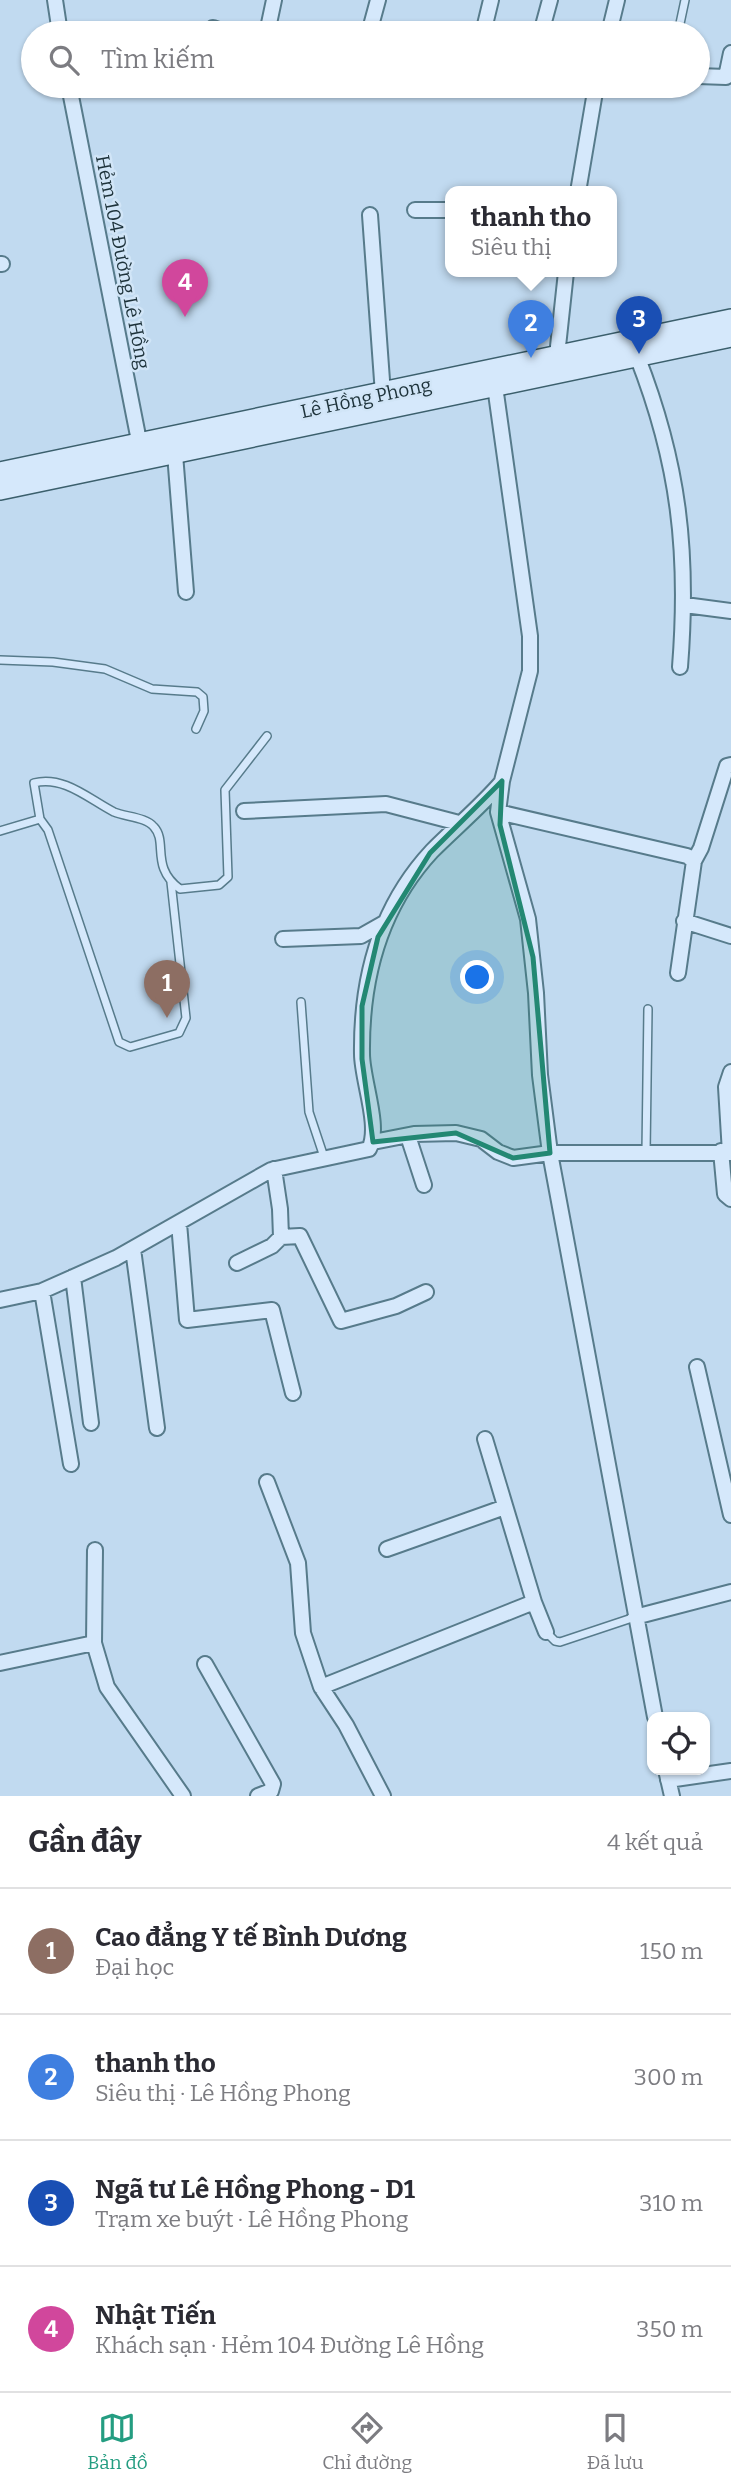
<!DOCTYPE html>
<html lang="vi">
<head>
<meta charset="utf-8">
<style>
	:root { --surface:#fff; --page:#f2f2f3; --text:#2b2b33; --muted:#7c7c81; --line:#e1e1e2; --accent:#249d81 }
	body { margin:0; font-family:Bitter,serif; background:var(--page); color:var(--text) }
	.controls { position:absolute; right:21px; bottom:21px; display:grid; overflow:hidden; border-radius:14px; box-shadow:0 2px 5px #0004 }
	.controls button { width:63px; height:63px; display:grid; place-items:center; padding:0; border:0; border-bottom:2px solid var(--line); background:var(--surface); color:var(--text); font:35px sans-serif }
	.you { position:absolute; left:478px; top:978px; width:24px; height:24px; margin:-18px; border:5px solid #fff; border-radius:50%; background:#1a73e8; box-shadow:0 0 0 10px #1a73e833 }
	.badge { display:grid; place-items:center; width:46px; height:46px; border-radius:50%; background:var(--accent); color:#fff; font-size:23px; font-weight:700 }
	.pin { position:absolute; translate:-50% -58px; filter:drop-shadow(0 2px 4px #0008) }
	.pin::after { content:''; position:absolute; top:37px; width:24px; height:21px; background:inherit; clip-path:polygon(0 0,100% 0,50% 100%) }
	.popup { position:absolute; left:445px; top:186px; width:172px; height:91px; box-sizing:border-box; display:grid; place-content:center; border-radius:14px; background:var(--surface); filter:drop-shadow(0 2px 5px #0005); font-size:23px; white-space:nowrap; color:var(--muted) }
	.popup b { font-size:26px; color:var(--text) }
	.popup::after { content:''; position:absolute; left:50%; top:100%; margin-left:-14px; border:14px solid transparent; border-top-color:var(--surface) }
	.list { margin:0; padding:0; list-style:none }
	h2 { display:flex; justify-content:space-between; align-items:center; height:91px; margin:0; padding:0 28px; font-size:30px }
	h2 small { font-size:23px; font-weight:400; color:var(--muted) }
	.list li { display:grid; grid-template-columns:46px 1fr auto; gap:21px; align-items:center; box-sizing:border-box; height:126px; padding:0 28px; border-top:2px solid var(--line) }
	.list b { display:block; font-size:26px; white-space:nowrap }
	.list p { margin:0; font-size:23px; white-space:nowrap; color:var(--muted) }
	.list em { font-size:23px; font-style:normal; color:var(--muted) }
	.icon { flex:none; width:38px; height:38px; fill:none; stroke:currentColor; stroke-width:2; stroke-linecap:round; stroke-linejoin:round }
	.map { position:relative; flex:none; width:731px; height:1796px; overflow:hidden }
	.search { position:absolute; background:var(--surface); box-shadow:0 2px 5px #0004; left:21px; right:21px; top:21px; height:77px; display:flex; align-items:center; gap:18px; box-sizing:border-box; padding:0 24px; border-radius:38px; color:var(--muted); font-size:26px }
	.sheet { height:595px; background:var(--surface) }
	nav { display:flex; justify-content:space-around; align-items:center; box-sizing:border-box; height:98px; border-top:2px solid var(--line); background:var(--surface); font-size:19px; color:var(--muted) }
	nav a { display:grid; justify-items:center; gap:4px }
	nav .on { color:var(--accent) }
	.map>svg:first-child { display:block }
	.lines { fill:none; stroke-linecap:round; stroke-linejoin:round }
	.lane-casing { stroke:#577b8b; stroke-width:10 }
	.street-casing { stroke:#577b8b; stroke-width:18 }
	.secondary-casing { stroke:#3b5f6c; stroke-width:24 }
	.lane { stroke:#d5e8fb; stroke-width:7 }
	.street { stroke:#d5e8fb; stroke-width:14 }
	.secondary { stroke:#d5e8fb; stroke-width:21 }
	.marked { fill:#238873; fill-opacity:0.2; stroke:#238873; stroke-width:5; stroke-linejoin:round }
	.labels { text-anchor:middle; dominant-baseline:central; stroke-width:5; stroke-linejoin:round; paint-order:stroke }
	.street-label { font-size:19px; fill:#1d323a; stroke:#d1e5f7 }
</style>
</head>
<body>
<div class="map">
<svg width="731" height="1796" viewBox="0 0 731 1796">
	<rect width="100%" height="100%" fill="#c1daf0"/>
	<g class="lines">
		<defs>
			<path id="lane" d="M678,33L685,0
				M0,660L53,662L105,669L152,689L197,692L203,697L204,711L196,729
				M40,819L34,783C64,775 90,800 114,812C126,817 146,817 154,827C168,842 150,867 180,889L219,885L228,877L225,790L267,736
				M0,831L40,819L48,830L119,1042L130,1047L179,1033L186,1018L171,882
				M301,1002L309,1112L324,1157
				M646,1152L648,1009
				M546,1632L555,1641L560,1642L635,1617"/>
			<path id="street" d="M55,0L60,33
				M213,28L227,33
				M267,33L274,0
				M369,33L378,0
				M483,33L491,0
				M541,33L550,0
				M609,33L617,0
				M698,76L726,77L731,53
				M69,86L140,446
				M578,192L596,86
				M415,210H450
				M370,215L383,394
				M0,264H2
				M637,356C679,463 689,552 680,667
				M556,365L566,272
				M494,379L530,636V671L502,781L498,812L528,919L536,993L540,1075L550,1153L655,1717
				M175,454L186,592
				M685,605L731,611
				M244,811L386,804L459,823
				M498,812L687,856L694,861L678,973
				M694,861L701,848L727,766L731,765
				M684,921L731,936
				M283,939L361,936L384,923
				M408,1136L424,1185
				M373,1142L414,1134L456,1133L481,1139L498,1152L513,1158L550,1153H730L726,1087L731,1072
				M721,1151L725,1194L731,1199
				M179,1223L187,1320L272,1310L293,1393
				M281,1237L300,1236L341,1321L396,1306L426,1292
				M133,1249L157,1428
				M237,1263L272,1246L281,1237L280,1209L274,1169
				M73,1277L91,1423
				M42,1291L71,1464
				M0,1300L42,1291L116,1258L271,1170L369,1149C381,1127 362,1080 362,1054C361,979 380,907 432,851C455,828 480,807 501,783
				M697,1367L731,1515
				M485,1439L534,1602
				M267,1482L298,1563L303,1633L321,1687
				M387,1549L505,1507
				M95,1550L94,1643L107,1687L183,1796
				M635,1617L731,1592
				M0,1663L94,1643
				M205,1664L273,1784L271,1791L258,1796
				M666,1770L672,1796
				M668,1780L731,1771
				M383,1796L346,1725L321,1687L534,1602L546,1632"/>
			<path id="secondary" d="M0,473L731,320
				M0,489L731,336"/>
		</defs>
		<use href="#lane" class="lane-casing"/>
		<use href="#street" class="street-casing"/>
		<use href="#secondary" class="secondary-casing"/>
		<use href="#lane" class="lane"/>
		<use href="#street" class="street"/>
		<use href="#secondary" class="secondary"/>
	</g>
	<path class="marked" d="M502,781L500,825L533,957L550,1153L513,1158L456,1133L373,1142L362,1059V1006L378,937L430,853Z"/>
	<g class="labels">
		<g class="street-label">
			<text transform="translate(123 262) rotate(79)">Hẻm 104 Đường Lê Hồng</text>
			<text transform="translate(366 398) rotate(-12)">Lê Hồng Phong</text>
		</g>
	</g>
</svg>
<div class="controls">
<button><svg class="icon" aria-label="locate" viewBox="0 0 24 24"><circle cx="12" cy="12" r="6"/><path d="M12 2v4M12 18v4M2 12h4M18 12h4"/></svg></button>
</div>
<div class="you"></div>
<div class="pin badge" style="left:167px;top:1018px;background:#8d6e63">1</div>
<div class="pin badge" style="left:531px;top:358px;background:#3f7fe0">2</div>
<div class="popup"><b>thanh tho</b>Siêu thị</div>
<div class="pin badge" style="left:639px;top:354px;background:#1a4fb4">3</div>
<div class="pin badge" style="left:185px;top:317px;background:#d1479c">4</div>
<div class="search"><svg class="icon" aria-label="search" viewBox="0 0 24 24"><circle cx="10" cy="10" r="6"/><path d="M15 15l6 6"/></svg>Tìm kiếm</div>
</div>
<section class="sheet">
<h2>Gần đây<small>4 kết quả</small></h2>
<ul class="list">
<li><span class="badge" style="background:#8d6e63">1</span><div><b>Cao đẳng Y tế Bình Dương</b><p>Đại học</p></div><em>150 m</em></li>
<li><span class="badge" style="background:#3f7fe0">2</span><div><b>thanh tho</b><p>Siêu thị · Lê Hồng Phong</p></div><em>300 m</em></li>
<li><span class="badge" style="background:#1a4fb4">3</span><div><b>Ngã tư Lê Hồng Phong - D1</b><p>Trạm xe buýt · Lê Hồng Phong</p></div><em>310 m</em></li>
<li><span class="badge" style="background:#d1479c">4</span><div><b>Nhật Tiến</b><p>Khách sạn · Hẻm 104 Đường Lê Hồng</p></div><em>350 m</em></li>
</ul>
</section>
<nav>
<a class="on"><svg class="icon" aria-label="map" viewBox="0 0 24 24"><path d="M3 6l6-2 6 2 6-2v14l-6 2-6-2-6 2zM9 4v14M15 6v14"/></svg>Bản đồ</a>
<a><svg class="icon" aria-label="directions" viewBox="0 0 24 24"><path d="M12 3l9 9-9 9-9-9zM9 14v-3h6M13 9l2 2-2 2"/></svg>Chỉ đường</a>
<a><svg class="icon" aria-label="saved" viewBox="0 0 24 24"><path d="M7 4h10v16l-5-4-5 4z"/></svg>Đã lưu</a>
</nav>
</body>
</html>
